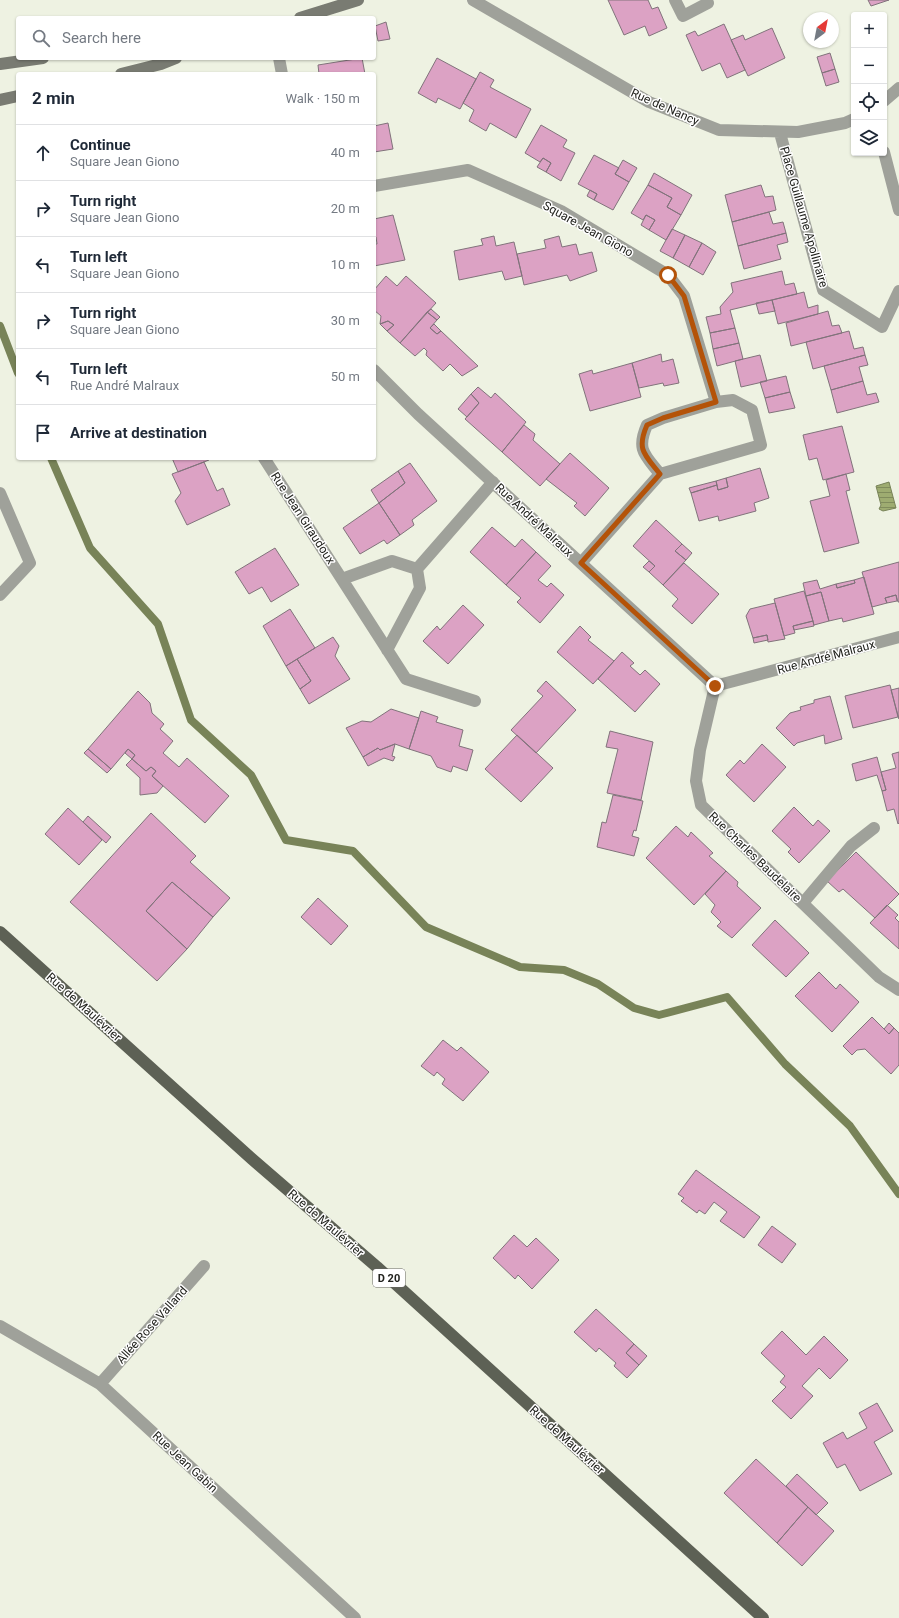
<!DOCTYPE html>
<html lang="en">
<head>
<meta charset="utf-8">
<style>
	:root { --surface:#fff; --page:#f2f2f3; --text:#1f2937; --muted:#747a83; --line:#e0e1e3 }
	body { margin:0; font-family:Roboto,sans-serif; background:var(--page); color:var(--text) }
	.controls { position:absolute; right:12px; top:12px; display:grid; overflow:hidden; border-radius:4px; box-shadow:0 1px 3px #0004 }
	.controls button { width:36px; height:36px; display:grid; place-items:center; padding:0; border:0; border-bottom:1px solid var(--line); background:var(--surface); color:var(--text); font:20px sans-serif }
	.compass { position:absolute; left:803px; top:12px; width:36px; height:36px; border-radius:50%; background:var(--surface); box-shadow:0 1px 3px #0004; rotate:32deg }
	.stop { position:absolute; width:12px; height:12px; margin:-9px; border:3px solid #b45309; border-radius:50%; background:#fff }
	.stop.end { background:#b45309; border-color:#fff; box-shadow:0 1px 4px #0008 }
	.list { margin:0; padding:0; list-style:none }
	h2 { display:flex; justify-content:space-between; align-items:center; height:52px; margin:0; padding:0 16px; font-size:17px }
	h2 small { font-size:13px; font-weight:400; color:var(--muted) }
	.list li { display:grid; grid-template-columns:26px 1fr auto; gap:12px; align-items:center; box-sizing:border-box; height:56px; padding:0 16px; border-top:1px solid var(--line) }
	.list b { display:block; font-size:15px; white-space:nowrap }
	.list p { margin:0; font-size:13px; white-space:nowrap; color:var(--muted) }
	.list em { font-size:13px; font-style:normal; color:var(--muted) }
	.icon { flex:none; width:22px; height:22px; fill:none; stroke:currentColor; stroke-width:2; stroke-linecap:round; stroke-linejoin:round }
	.map { position:relative; flex:none; width:899px; height:1618px; overflow:hidden }
	.search { position:absolute; background:var(--surface); box-shadow:0 1px 3px #0004; left:16px; top:16px; width:360px; height:44px; display:flex; align-items:center; gap:10px; box-sizing:border-box; padding:0 14px; border-radius:4px; color:var(--muted); font-size:15px }
	.panel { position:absolute; background:var(--surface); box-shadow:0 1px 3px #0004; left:16px; top:72px; width:360px; height:388px; border-radius:4px }
	.map>svg:first-child { display:block }
	.water { fill:url(#water-rules); stroke:#788358 }
	.lines { fill:none; stroke-linecap:round; stroke-linejoin:round }
	.stream { stroke:#788358; stroke-width:8 }
	.building { fill:#dca2c4; stroke:#81737b }
	.lane { stroke:#9fa19a; stroke-width:12 }
	.street { stroke:#9fa19a; stroke-width:12 }
	.secondary { stroke:#797b72; stroke-width:12 }
	.primary { stroke:#5d6155; stroke-width:12 }
	.route { stroke:#b45309; stroke-width:5 }
	.labels { text-anchor:middle; dominant-baseline:central; stroke-width:3; stroke-linejoin:round; paint-order:stroke }
	.shield { fill:#fff; stroke:#646461; stroke-width:1 }
	.shield-label { font-size:11px; font-weight:bold; fill:#21221d }
	.street-label { font-size:12px; fill:#21221d; stroke:#fff }
</style>
</head>
<body>
<div class="map">
<svg width="899" height="1618" viewBox="0 0 899 1618">
	<defs>
		<pattern id="water-rules" width="6" height="5" patternUnits="userSpaceOnUse"><rect width="6" height="5" fill="#9eac71"/><path d="M0 2.5h6" fill="none" stroke="#808c5c"/></pattern>
	</defs>
	<rect width="100%" height="100%" fill="#eef2e2"/>
	<path class="water" d="M889,482L896,508L883,511L879,509L881,505L876,486Z"/>
	<g class="lines">
		<path class="stream" d="M0,326L18,373
			M51,458L90,548L158,624L191,720L251,775L286,840L353,851L426,927L520,967L564,970L598,984L634,1008L659,1015L727,997L785,1064L850,1126L899,1194"/>
	</g>
	<path class="building" d="M608,0H648L652,9L658,7L667,28L649,36L645,26L624,35Z
		M868,0H889L871,6Z
		M386,22L390,39L378,41L375,26Z
		M724,24L745,70L727,78L720,63L702,71L686,35L695,31L698,36Z
		M772,28L785,58L748,76L731,40L743,35L745,40Z
		M830,53L835,69L822,73L817,57Z
		M362,58L365,74H319L318,65Z
		M437,58L476,79L460,109L438,98L436,103L418,93Z
		M835,69L839,82L826,86L822,73Z
		M480,72L494,80L490,87L531,109L516,138L490,123L486,131L469,121L474,110L463,103Z
		M388,123L393,149L374,152V126Z
		M541,125L567,140L563,147L575,153L561,181L546,172L551,163L543,158L540,162L525,153Z
		M594,155L619,168L615,174L629,182L613,210L594,200L597,194L578,184Z
		M543,158L551,163L546,172L537,167Z
		M623,160L637,168L629,182L615,174Z
		M654,173L692,195L681,215L667,207L672,198L648,185Z
		M648,185L672,198L667,207L681,215L666,240L649,230L655,220L646,215L643,220L631,213Z
		M761,185L765,197L773,196L776,210L732,222L725,195Z
		M590,190L597,194L594,200L587,196Z
		M769,212L773,224L783,222L786,233L738,246L732,222Z
		M393,215L405,260L374,266V244H377L376,237L374,238V219Z
		M646,215L655,220L649,230L641,225Z
		M672,229L685,235L673,258L660,251Z
		M786,233L788,242L777,245L781,259L744,269L738,246Z
		M685,235L702,243L689,267L673,258Z
		M494,236L496,246L514,242L522,276L505,280L502,271L459,280L454,251L483,245L481,239Z
		M559,236L562,247L576,244L579,255L592,252L597,271L570,281L567,275L524,285L517,254L546,248L544,240Z
		M702,243L716,252L703,275L689,267Z
		M782,271L785,285L794,283L797,294L730,310L735,328L710,333L706,317L721,314L720,307L733,292L731,283Z
		M386,276L397,286L406,276L436,303L400,343L387,331L394,325L388,321L380,324L381,316L374,310V290Z
		M804,292L808,308L818,305V314L778,324L772,300Z
		M772,300L775,311L759,314L756,303Z
		M431,309L440,317L437,320L427,312Z
		M828,311L832,326L839,325L842,333L791,346L786,323Z
		M427,312L437,320L430,328L437,334L441,331L478,366L462,376L450,364L443,371L426,355L427,351L424,348L415,356L400,343Z
		M388,321L394,325L387,331L380,324Z
		M434,324L441,331L437,334L430,328Z
		M735,328L739,343L713,349L710,333Z
		M849,331L854,349L863,347L865,355L813,369L806,342Z
		M739,343L743,359L717,366L713,349Z
		M661,354L662,362L673,359L679,383L664,386L663,383L639,388L632,363Z
		M760,355L767,381L741,387L735,361Z
		M865,355L868,365L859,367L863,381L831,390L824,366Z
		M632,363L641,397L590,411L579,374L592,370L593,374Z
		M786,376L790,392L765,398L760,382Z
		M863,381L867,395L876,393L879,402L837,413L831,390Z
		M478,387L491,398L495,393L526,422L502,452L465,419L479,403L471,394Z
		M790,392L795,408L769,413L765,398Z
		M471,394L479,403L467,417L458,409Z
		M524,425L535,434L533,440L560,464L540,486L502,452Z
		M842,426L854,472L823,480L817,458L809,460L803,435Z
		M570,453L609,488L585,516L574,506L577,503L546,479Z
		M172,458H208L209,460L178,472Z
		M204,462L217,491L223,488L230,505L187,525L175,501L181,493L172,474Z
		M410,463L437,501L412,520L414,525L400,535L379,503L405,483L398,471Z
		M760,468L769,498L754,503L756,511L719,521L718,516L699,521L691,493L717,485L718,490L728,487L726,478Z
		M398,471L405,483L379,503L371,490Z
		M846,474L850,490L846,491L859,543L824,552L810,501L830,496L826,480Z
		M726,478L728,487L718,490L716,481Z
		M716,481L717,485L691,493L689,488Z
		M379,503L400,535L387,544L384,540L360,554L343,528Z
		M656,520L682,544L675,551L686,560L663,585L649,572L655,566L633,546Z
		M492,527L515,547L522,539L536,552L506,585L470,552Z
		M682,544L692,553L686,560L675,551Z
		M275,548L299,585L271,602L262,587L249,594L235,572Z
		M536,552L551,566L538,580L547,587L551,583L564,595L540,623L517,602L521,598L506,585Z
		M649,561L655,566L649,572L643,567Z
		M899,562V602H898L896,595L885,598L887,603L872,607L862,572Z
		M684,563L719,594L692,624L672,606L678,599L663,585Z
		M864,577L874,614L843,622L842,618L829,621L821,592L806,596L803,583L817,580L820,589L836,584L837,588L855,583L854,580Z
		M854,580L855,583L837,588L836,584Z
		M804,591L813,621L793,626L795,633L784,636L774,599Z
		M821,592L829,621L814,625L806,596Z
		M896,595L897,601L887,603L885,598Z
		M775,603L785,639L768,642L767,635L753,638L746,616L750,609Z
		M463,605L484,625L448,664L423,641L437,626L440,630Z
		M290,609L315,648L286,666L263,626Z
		M813,621L814,626L794,630L793,626Z
		M580,626L591,637L588,640L614,661L593,684L557,652Z
		M767,635L768,640L754,643L753,638Z
		M333,637L339,646L335,656L350,679L309,704L300,689L311,681L297,659Z
		M622,652L634,663L630,666L640,675L645,670L660,684L635,712L598,679Z
		M297,659L311,681L300,689L286,666Z
		M546,681L576,710L536,753L511,730L543,696L537,691Z
		M890,685L898,717L853,728L845,696Z
		M899,688V719L891,690Z
		M138,691L150,703L152,713L164,724L160,729L173,741L163,753L179,767L187,758L229,796L205,823L152,776L156,771L151,767L146,771L132,759L135,755L128,749L111,769L88,749Z
		M830,696L842,739L825,744L824,735L797,743L794,746L776,728L790,713L801,710L800,707L814,703V700Z
		M391,709L419,718L409,749L395,744L380,750L378,748L363,757L346,728L362,721L371,722Z
		M421,711L438,717L436,722L463,730L459,746L473,750L467,771L453,766L451,772L437,767L431,756L409,749Z
		M610,731L653,742L641,800L607,793L618,749L606,747Z
		M517,735L553,768L521,802L485,769Z
		M395,744L392,756L395,757L393,761L384,758L368,766L363,757L378,748L380,750Z
		M762,744L786,767L754,802L726,775L740,760L744,764Z
		M88,749L111,769L107,773L84,753Z
		M128,749L135,755L132,759L125,753Z
		M899,752V823L898,824L894,809L887,811L882,791L886,790L881,772L896,768L892,754Z
		M877,757L886,790L882,791L877,775L856,781L852,764Z
		M132,759L146,771L151,767L156,771L152,776L163,786L157,793L140,795V778L126,765Z
		M613,795L643,801L636,831L634,830L632,836L639,838L634,856L597,847L602,822L606,823Z
		M794,807L813,826L818,820L830,831L799,863L788,852L791,849L772,831Z
		M68,808L102,840L79,865L45,834Z
		M151,813L196,856L190,862L230,898L213,917L172,882L146,911L187,949L157,981L70,902Z
		M88,816L111,837L106,843L83,822Z
		M676,826L688,837L691,832L713,853L709,856L726,871L694,905L646,858Z
		M856,852L899,894L875,918L843,889L839,892L827,881Z
		M726,871L738,882L737,886L761,908L732,938L717,926L721,922L711,912L715,905L705,894Z
		M172,882L213,917L187,949L146,911Z
		M318,898L348,926L331,945L301,917Z
		M887,905L898,915L895,918L899,922V949L870,923Z
		M775,920L809,953L786,977L752,945Z
		M819,972L836,989L840,984L859,1002L832,1032L795,996Z
		M872,1017L889,1034L894,1028L899,1033V1065L891,1074L865,1049L857,1050L852,1055L843,1046Z
		M889,1023L894,1028L889,1034L884,1029Z
		M443,1040L457,1051L461,1047L489,1072L463,1101L442,1084L445,1079L437,1072L434,1076L421,1066Z
		M696,1170L760,1217L744,1238L720,1221L727,1212L714,1202L705,1214L699,1210L697,1213L681,1201L684,1198L678,1194Z
		M772,1226L796,1244L782,1263L758,1245Z
		M514,1235L527,1247L536,1238L559,1260L532,1289L518,1275L515,1279L493,1258Z
		M596,1309L634,1344L626,1353L639,1365L627,1378L614,1366L616,1363L599,1348L596,1352L574,1332Z
		M782,1331L806,1355L824,1336L848,1360L830,1379L819,1368L802,1386L813,1396L791,1419L772,1401L786,1387L780,1382L785,1376L761,1353Z
		M634,1344L647,1356L639,1365L626,1353Z
		M877,1403L893,1431L874,1442L892,1474L860,1491L845,1464L837,1468L823,1443L843,1432L847,1439L867,1428L859,1413Z
		M756,1459L808,1507L777,1543L724,1493Z
		M797,1474L828,1503L816,1515L786,1486Z
		M808,1507L834,1531L802,1566L777,1543Z"/>
	<g class="lines">
		<path class="lane" d="M0,493L30,563L0,595
			M803,903L851,846L874,828"/>
		<path class="street" d="M473,0L649,102L719,130L798,132L845,123L854,119
			M675,0L683,16L708,3
			M279,58L282,74
			M884,101L899,88
			M780,133L823,290L882,327L899,291
			M884,152L899,210
			M374,186L468,170L561,211L668,275L684,296L716,402L733,400L752,410L761,445L660,474L581,563
			M374,370L418,414L715,686L899,637
			M264,458L406,679L475,701
			M660,474C645,455 636,450 647,425L663,418L716,402
			M417,569L493,482
			M342,579L392,561L417,569L420,588L387,650
			M715,686L700,750L696,781L701,805L879,977L899,990
			M0,1326L100,1384L355,1618
			M100,1384L204,1266"/>
		<path class="secondary" d="M300,18L358,0
			M0,64L43,58
			M121,74L161,64L176,58
			M0,100L18,96"/>
		<path class="primary" d="M0,932L252,1159L377,1267L763,1618"/>
	</g>
	<g class="lines">
		<path class="route" d="M668,275L684,296L716,402L663,418L647,425C636,450 645,455 660,474L581,563L715,686"/>
	</g>
	<g class="labels">
		<rect class="shield" x="373" y="1269" width="32" height="18" rx="3"/>
		<g class="shield-label">
			<text x="389" y="1278">D 20</text>
		</g>
		<g class="street-label">
			<text transform="translate(665 107) rotate(24)">Rue de Nancy</text>
			<text transform="translate(804 217) rotate(74)">Place Guillaume Apollinaire</text>
			<text transform="translate(588 229) rotate(29)">Square Jean Giono</text>
			<text transform="translate(303 518) rotate(57)">Rue Jean Giraudoux</text>
			<text transform="translate(534 520) rotate(43)">Rue André Malraux</text>
			<text transform="translate(826 657) rotate(-15)">Rue André Malraux</text>
			<text transform="translate(755 857) rotate(44)">Rue Charles Baudelaire</text>
			<text transform="translate(84 1007) rotate(42)">Rue de Maulévrier</text>
			<text transform="translate(326 1223) rotate(41)">Rue de Maulévrier</text>
			<text transform="translate(152 1325) rotate(-48)">Allée Rose Valland</text>
			<text transform="translate(567 1440) rotate(42)">Rue de Maulévrier</text>
			<text transform="translate(185 1462) rotate(43)">Rue Jean Gabin</text>
		</g>
	</g>
</svg>
<div class="controls">
<button>+</button>
<button>−</button>
<button><svg class="icon" aria-label="locate" viewBox="0 0 24 24"><circle cx="12" cy="12" r="6"/><path d="M12 2v4M12 18v4M2 12h4M18 12h4"/></svg></button>
<button><svg class="icon" aria-label="layers" viewBox="0 0 24 24"><path d="M12 4l9 5-9 5-9-5zM3 14l9 5 9-5"/></svg></button>
</div>
<svg class="compass" viewBox="-18 -18 36 36"><path d="M0-13l5 13h-10z" fill="#e53935"/><path d="M0 13l5-13h-10z" fill="#747a83"/></svg>
<div class="stop" style="left:668px;top:275px"></div>
<div class="stop end" style="left:715px;top:686px"></div>
<div class="search"><svg class="icon" aria-label="search" viewBox="0 0 24 24"><circle cx="10" cy="10" r="6"/><path d="M15 15l6 6"/></svg>Search here</div>
<section class="panel">
<h2>2 min<small>Walk · 150 m</small></h2>
<ul class="list">
<li><svg class="icon" aria-label="ahead" viewBox="0 0 24 24"><path d="M12 20V5M6 11l6-6 6 6"/></svg><div><b>Continue</b><p>Square Jean Giono</p></div><em>40 m</em></li>
<li><svg class="icon" aria-label="right" viewBox="0 0 24 24"><path d="M7 20v-9h11M14 6l5 5-5 5"/></svg><div><b>Turn right</b><p>Square Jean Giono</p></div><em>20 m</em></li>
<li><svg class="icon" aria-label="left" viewBox="0 0 24 24"><path d="M17 20v-9H6M10 6l-5 5 5 5"/></svg><div><b>Turn left</b><p>Square Jean Giono</p></div><em>10 m</em></li>
<li><svg class="icon" aria-label="right" viewBox="0 0 24 24"><path d="M7 20v-9h11M14 6l5 5-5 5"/></svg><div><b>Turn right</b><p>Square Jean Giono</p></div><em>30 m</em></li>
<li><svg class="icon" aria-label="left" viewBox="0 0 24 24"><path d="M17 20v-9H6M10 6l-5 5 5 5"/></svg><div><b>Turn left</b><p>Rue André Malraux</p></div><em>50 m</em></li>
<li><svg class="icon" aria-label="arrive" viewBox="0 0 24 24"><path d="M6 21V4h12l-3 4 3 4H6"/></svg><div><b>Arrive at destination</b></div></li>
</ul>
</section>
</div>
</body>
</html>
